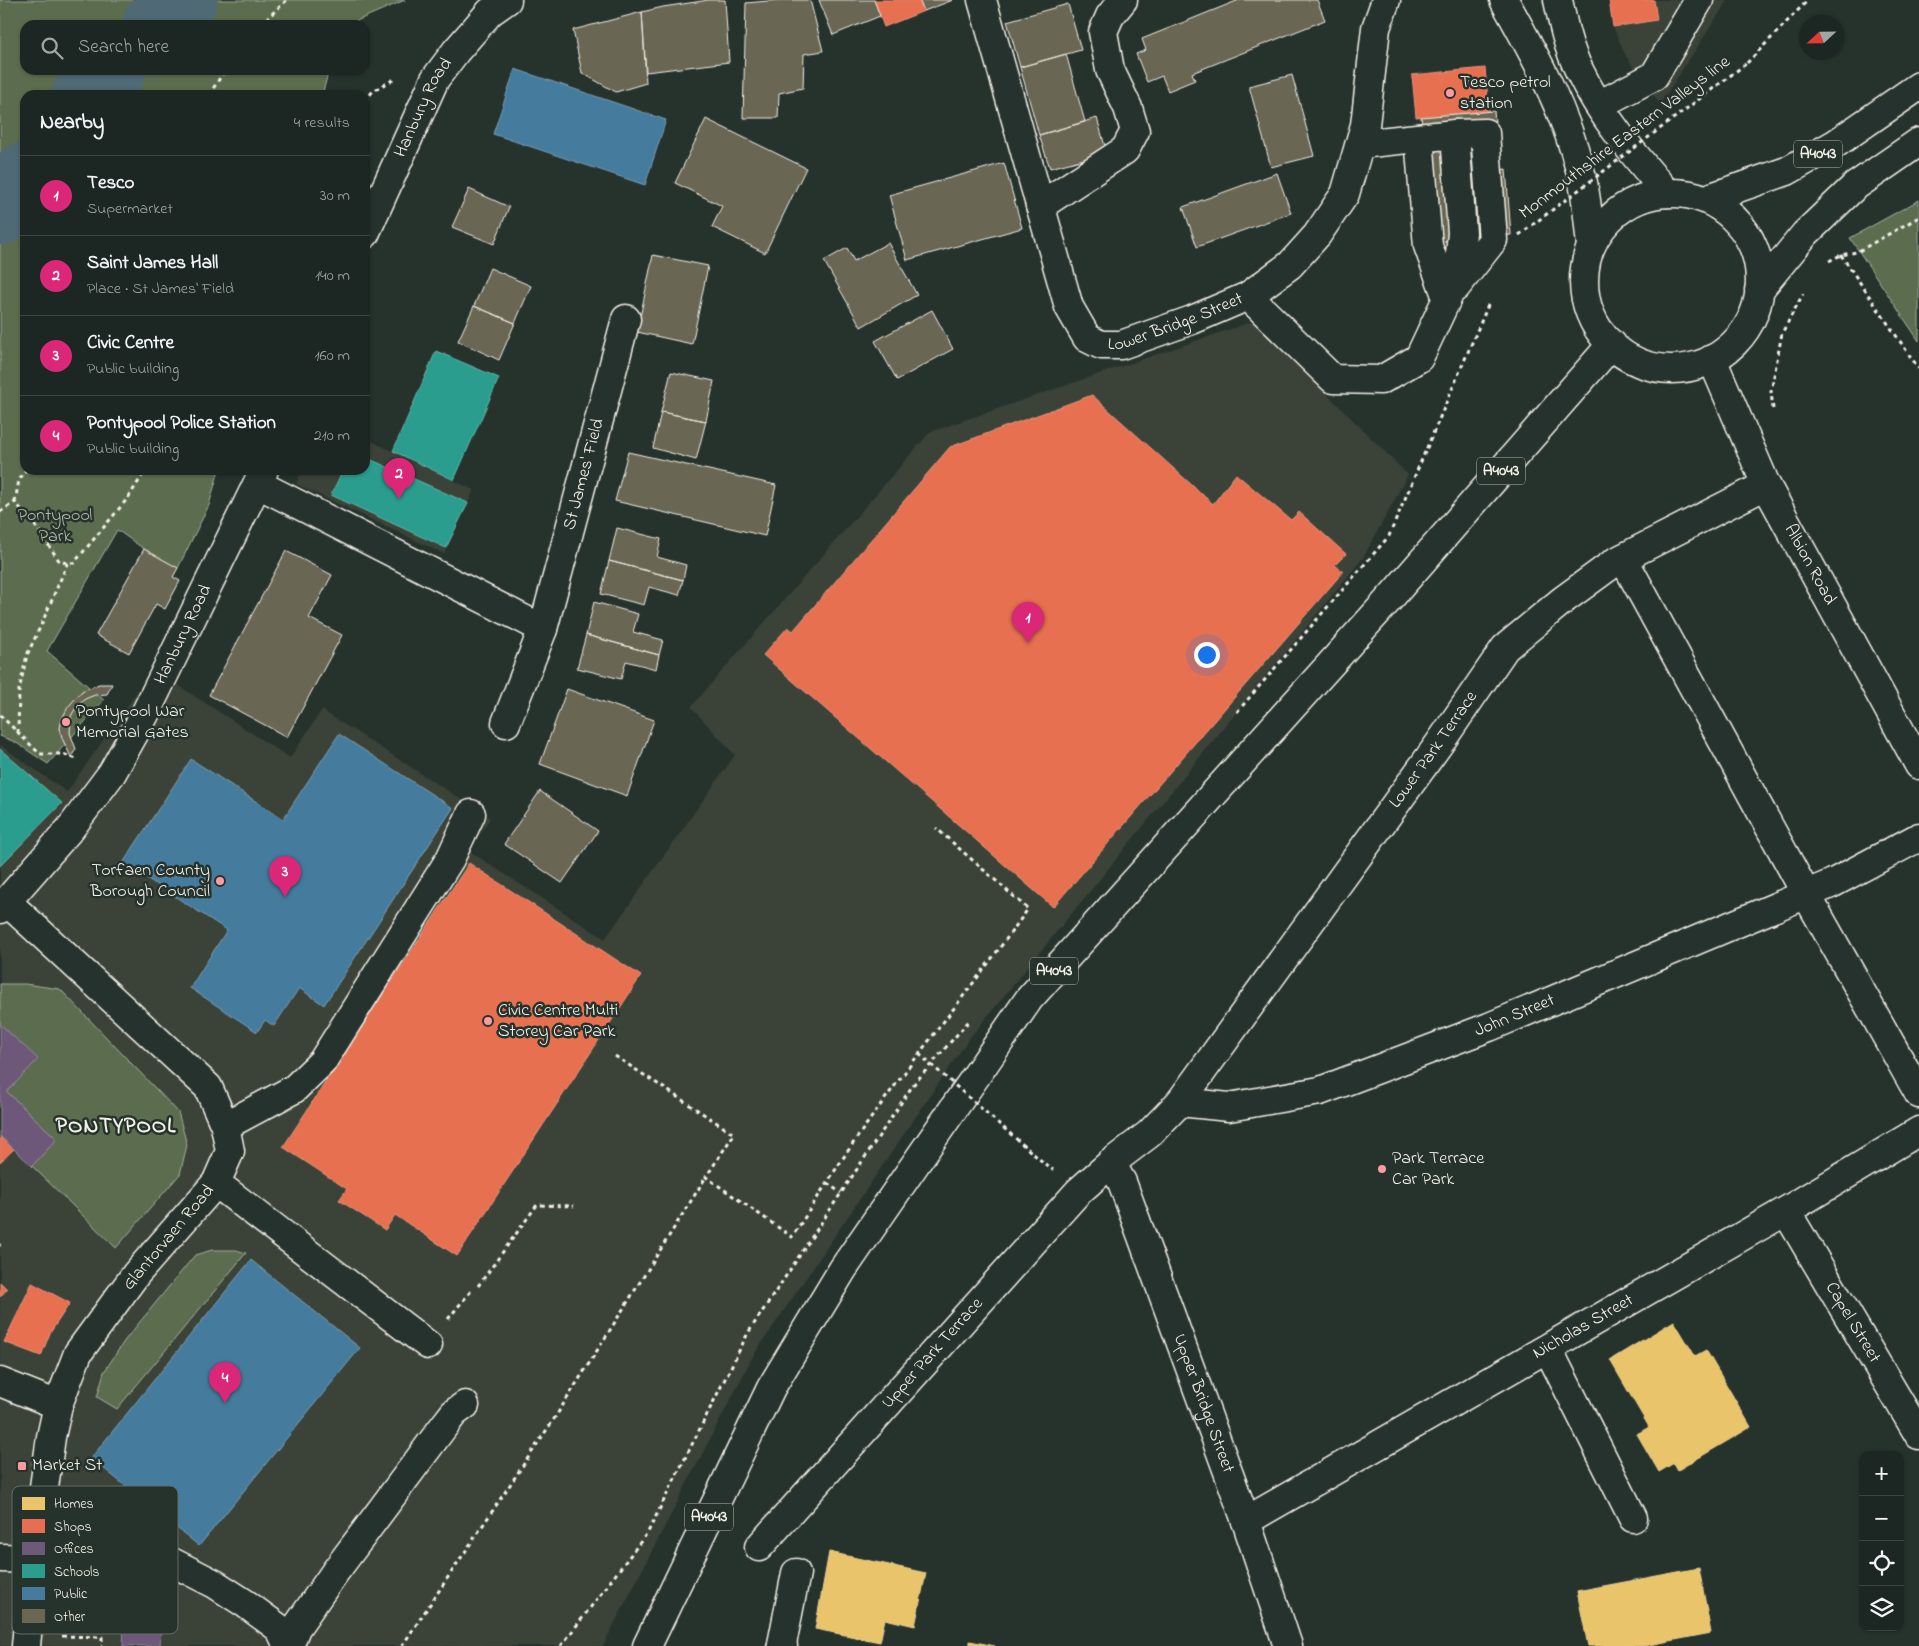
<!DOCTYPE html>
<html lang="en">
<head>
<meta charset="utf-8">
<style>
	:root { --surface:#1c2622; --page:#252e2a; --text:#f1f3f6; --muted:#a0a5a5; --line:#3a4340; --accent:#db2777 }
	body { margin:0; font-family:"Indie Flower",sans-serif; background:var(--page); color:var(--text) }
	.controls { position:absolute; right:15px; bottom:15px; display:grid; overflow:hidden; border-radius:10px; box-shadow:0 1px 4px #0004 }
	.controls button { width:45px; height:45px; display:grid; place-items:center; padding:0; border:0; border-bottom:1px solid var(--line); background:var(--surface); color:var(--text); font:25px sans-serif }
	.compass { position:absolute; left:1799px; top:15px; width:45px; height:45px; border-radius:50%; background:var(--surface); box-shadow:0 1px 4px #0004; rotate:248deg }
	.you { position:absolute; left:1206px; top:654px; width:18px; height:18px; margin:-12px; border:4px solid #fff; border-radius:50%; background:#1a73e8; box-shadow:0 0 0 8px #1a73e833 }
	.badge { display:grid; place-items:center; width:32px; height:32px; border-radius:50%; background:var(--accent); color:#fff; font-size:16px; font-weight:700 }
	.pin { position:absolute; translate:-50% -41px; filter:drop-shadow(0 1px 2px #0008) }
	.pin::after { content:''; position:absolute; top:26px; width:18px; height:15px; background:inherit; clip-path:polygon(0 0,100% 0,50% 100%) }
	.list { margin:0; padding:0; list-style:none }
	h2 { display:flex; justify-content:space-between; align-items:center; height:65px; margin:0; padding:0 20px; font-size:21px }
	h2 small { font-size:16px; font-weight:400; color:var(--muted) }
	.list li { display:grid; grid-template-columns:32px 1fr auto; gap:15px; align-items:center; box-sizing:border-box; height:80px; padding:0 20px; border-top:1px solid var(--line) }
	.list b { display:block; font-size:19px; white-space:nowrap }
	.list p { margin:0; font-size:16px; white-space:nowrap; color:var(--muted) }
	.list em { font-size:16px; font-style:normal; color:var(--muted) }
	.icon { flex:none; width:28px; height:28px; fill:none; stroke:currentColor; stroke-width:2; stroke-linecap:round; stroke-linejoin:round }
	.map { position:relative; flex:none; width:1919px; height:1646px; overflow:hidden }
	.search { position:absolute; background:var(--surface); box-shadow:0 1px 4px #0004; left:20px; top:20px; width:350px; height:55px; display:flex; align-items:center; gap:12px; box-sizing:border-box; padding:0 18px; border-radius:15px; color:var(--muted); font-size:19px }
	.panel { position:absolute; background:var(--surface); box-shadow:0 1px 4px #0004; left:20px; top:90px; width:350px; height:385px; border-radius:15px }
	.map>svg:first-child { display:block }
	.built { fill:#3a4238 }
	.green { fill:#5b6d50; stroke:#a8af9c }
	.homes { fill:#e9c46a; stroke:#ecd290 }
	.shops { fill:#e76f51; stroke:#eb967e }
	.offices { fill:#6d597a; stroke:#96879b }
	.schools { fill:#2a9d8f; stroke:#67b6aa }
	.public { fill:#457b9d; stroke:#7a9eb4 }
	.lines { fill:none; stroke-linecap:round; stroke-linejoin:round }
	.river { stroke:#506a75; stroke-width:70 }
	.building { fill:#696652; stroke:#f4f1e8 }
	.minor-casing { stroke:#f4f1e8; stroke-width:31 }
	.major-casing { stroke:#f4f1e8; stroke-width:31 }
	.path { stroke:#f4f1e8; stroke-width:3; stroke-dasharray:4 4; stroke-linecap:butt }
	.minor { stroke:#26332d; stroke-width:28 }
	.major { stroke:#26332d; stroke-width:28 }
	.path-bridge { stroke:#f4f1e8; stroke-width:3; stroke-dasharray:4 4; stroke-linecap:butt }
	.poi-dot { fill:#ff9aa2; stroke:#26332d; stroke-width:2 }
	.labels { text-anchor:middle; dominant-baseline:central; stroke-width:5; stroke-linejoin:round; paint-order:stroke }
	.shield { fill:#26332d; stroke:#b6b8b0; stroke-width:1 }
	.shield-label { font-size:16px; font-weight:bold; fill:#f4f1e8 }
	.poi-label { font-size:18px; fill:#f4f1e8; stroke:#26332d; text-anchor:start }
	.street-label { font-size:18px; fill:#f4f1e8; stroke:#26332d }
	.park-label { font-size:18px; fill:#b7bcab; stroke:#26332d }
	.district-label { font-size:22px; font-weight:bold; letter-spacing:1px; fill:#f4f1e8; stroke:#26332d }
	.key { fill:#26332d; stroke:#646c65; stroke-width:1 }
	.key-label { font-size:14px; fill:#f4f1e8 }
</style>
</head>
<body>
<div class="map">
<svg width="1919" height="1646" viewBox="0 0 1919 1646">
	<rect width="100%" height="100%" fill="#26332d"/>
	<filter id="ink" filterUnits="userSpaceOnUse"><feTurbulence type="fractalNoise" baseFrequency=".02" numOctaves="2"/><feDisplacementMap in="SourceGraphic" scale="10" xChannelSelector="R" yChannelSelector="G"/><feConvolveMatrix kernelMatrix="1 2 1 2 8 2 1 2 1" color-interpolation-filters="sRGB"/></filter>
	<g filter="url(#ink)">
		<path class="built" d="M1609,0H1728L1660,104L1626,56L1613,27Z
			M1254,321L1408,475L1363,558L968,1040L753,1356L603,1646H0V745L67,792L153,669L290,758L322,710L490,818L469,851L605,939L735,755L691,707L930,432Z
			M365,438L474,490L444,554L296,484L302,470H365Z"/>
		<path class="green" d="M0,0H405L347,25H25V70H329L322,95H25V470H219L209,505L178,568L144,549L117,530L47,651L104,700L48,764L15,742L0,736Z
			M1919,200V341L1850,238Z
			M0,984H25L60,989L178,1112L187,1145L180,1174L116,1248L32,1166L57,1139L7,1092L37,1059L0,1024Z
			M212,1250H236L246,1253L117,1409L97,1397L104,1372L125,1340L195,1255Z"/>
		<path class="homes" d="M1674,1321L1695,1356L1706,1350L1751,1427L1678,1470L1674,1463L1659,1472L1637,1434L1649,1427L1610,1360Z
			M829,1552L926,1573L915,1626L885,1619L880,1642L815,1629Z
			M1699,1568L1711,1633L1644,1646H1588L1577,1591Z
			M970,1641L995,1646H970Z"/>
		<path class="shops" d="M874,0H919L924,11L884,27Z
			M1609,0H1654L1657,20L1613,27Z
			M1485,68L1489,111L1416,117L1412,75Z
			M1092,395L1213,504L1236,474L1291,520L1299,512L1346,554L1335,565L1343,572L1053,907L763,655L788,627L793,631L950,447Z
			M469,863L641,976L457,1256L395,1215L385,1230L339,1200L347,1189L283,1147Z
			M0,1136L14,1149L0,1162Z
			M0,1282L7,1289L0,1297Z
			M32,1283L70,1303L50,1333L41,1356L4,1342Z"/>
		<path class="offices" d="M0,1024L38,1059L7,1092L57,1139L32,1166L0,1136Z
			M80,1581L163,1585L160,1646H123L124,1622L78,1620Z"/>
		<path class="schools" d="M436,351L499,378L454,480L393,451Z
			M365,457L468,503L446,548L331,495L343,470H365Z
			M0,749L62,803L0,866Z"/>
		<path class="public" d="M515,69L666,120L645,185L493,134Z
			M339,734L453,808L324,1005L299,988L274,1026L265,1020L257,1032L190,988L227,930L123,863L191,759L283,819Z
			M251,1260L360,1348L199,1546L91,1458Z"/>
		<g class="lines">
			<path class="river" d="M157,25L182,0
				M87,95L111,70
				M0,210L25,177"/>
		</g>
		<path class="building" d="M709,0H725L729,62L646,72L642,12L663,7Z
			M780,0H810L823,51L804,54L803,88L779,93L778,118H743L746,3Z
			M819,0H874L880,16L833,35Z
			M919,0H953L924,11Z
			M1239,0H1317L1325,20L1192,73L1195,80L1168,91L1162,76L1147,82L1136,54L1146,50L1142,39Z
			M1068,4L1081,50L1020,67L1007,21Z
			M642,12L646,83L616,92L582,73L573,30Z
			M1066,54L1085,122L1039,135L1020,67Z
			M1292,75L1314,156L1271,167L1249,86Z
			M1494,111L1499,170L1506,169L1511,235L1426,243L1427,168L1421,117Z
			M1097,118L1107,153L1050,168L1039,135Z
			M706,119L806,168L765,253L712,227L722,206L675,183Z
			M1004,163L1022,228L907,260L889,195Z
			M1277,173L1291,213L1197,247L1183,207Z
			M469,189L509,207L494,244L452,227Z
			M888,243L917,295L861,327L824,261L847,248L854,261Z
			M653,255L708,266L692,344L637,332Z
			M490,268L531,286L515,323L474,306Z
			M474,306L515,323L499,360L458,341Z
			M932,310L953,349L897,380L875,341Z
			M671,372L714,381L706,421L661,412Z
			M661,412L706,421L696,460L653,448Z
			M628,452L776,485L765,536L615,501Z
			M617,528L661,539L657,557L686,565L683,580L609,561Z
			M144,549L178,568L173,577L180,581L165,609L156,604L129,653L96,635Z
			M286,551L332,575L309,618L342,635L287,737L209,695Z
			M609,561L683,580L679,595L649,587L644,605L601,594Z
			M594,602L638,614L633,632L663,640L659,655L586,635Z
			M586,635L659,655L656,669L626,661L621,679L577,668Z
			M99,684H112L107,694L95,695L85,699L77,706L71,716L70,733L76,749L71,757L62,738L60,728L62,719L68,707L82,691Z
			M567,689L654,720L627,796L540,764Z
			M540,791L598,831L562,883L504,844Z"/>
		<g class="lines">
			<defs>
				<g id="minor">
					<path id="s1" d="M982,0L1069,307L1087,338L1101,345H1121L1192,320L1248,296L1290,265L1317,235L1345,194L1365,125L1376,28L1386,0"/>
					<path d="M1504,0C1534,54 1565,109 1580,170C1587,194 1588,220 1591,245"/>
					<path d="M1558,0C1563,24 1568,48 1579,70C1601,116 1634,155 1667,193"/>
					<path d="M1599,105L1654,76L1699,0"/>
					<path d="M1455,134L1485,133L1493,240L1456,287"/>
					<path d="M1419,138L1428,246L1447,298"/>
					<path d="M1040,206L1125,150L1135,131L1128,108L1110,70L1103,32L1110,16L1123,0"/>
					<path id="s2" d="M365,234L435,79L456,51L490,12L507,0"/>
					<path d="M1248,296L1333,379L1381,380L1419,358L1458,275L1462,233L1455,134L1360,144"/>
					<path id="s3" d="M1712,359L1766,485L1919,765"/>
					<path d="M258,484L543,629"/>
					<path d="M1623,558L1806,894L1919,1094"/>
					<path id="s4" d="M506,723L543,629L626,319"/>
					<path d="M7,902L208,1087L225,1126L230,1151L216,1183L136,1274L78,1353L58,1405L51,1437L34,1559L26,1646"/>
					<path id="s5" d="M0,909L70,829L112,773L144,716L264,470"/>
					<path id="s6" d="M1180,1102L1439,744L1505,648L1563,600L1615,562L1766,485"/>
					<path d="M225,1126L294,1089L322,1062L450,859L471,814"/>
					<path id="s7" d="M1111,1163L1122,1182L1246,1521L1288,1646"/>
					<path d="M216,1183L428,1345"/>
					<path id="s8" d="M1786,1211L1919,1435"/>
					<path d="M1548,1349L1633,1518"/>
					<path d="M0,1382L58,1405"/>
					<path d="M39,1521L91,1526L156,1554L215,1584L246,1604L280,1629L288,1646"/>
					<path id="s9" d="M1246,1521L1786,1211L1919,1131"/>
					<path id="s10" d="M759,1547L1078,1192L1111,1163L1149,1134L1180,1102L1229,1107L1320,1091L1489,1027L1833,883L1919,837"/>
					<path d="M0,1558L34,1559"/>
					<path d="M289,1646L296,1628L335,1572L444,1426L454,1413L465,1405"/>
					<path d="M783,1646L782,1644L796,1573"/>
				</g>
				<path id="major" d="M1584 281a88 88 0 1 1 176 0a88 88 0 1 1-176 0Z
					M1706,199L1787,171L1835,144L1919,86
					M1759,290L1805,234L1854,187L1919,142
					M647,1646L771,1388L843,1269L1029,999L1391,597L1612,344"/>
			</defs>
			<use href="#minor" class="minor-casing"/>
			<use href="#major" class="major-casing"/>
			<path class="path" d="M260,25L287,0
				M1747,63L1808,0
				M209,95L225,70
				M365,101L373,91L396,78
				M1841,255L1919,369
				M1829,261L1841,255L1857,252L1919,217
				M1773,409L1771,392L1782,333L1803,294
				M15,502L19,480L26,470
				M0,512L15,502L37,528L60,562L74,563L128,498L146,470
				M1237,712L1389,536L1489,303
				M0,715L40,754H63L79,760
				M18,733L19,690L27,655L42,623L68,562
				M615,1056L734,1134L706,1177L792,1237C815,1202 837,1166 861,1132C915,1056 974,985 1028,909L936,828
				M1045,1164L1053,1170
				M827,1183L841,1193
				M0,1245H1
				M478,1286L537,1205L574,1206
				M448,1319L471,1291
				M62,1636L102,1637V1646
				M402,1646L556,1416L706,1177
				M561,1646L648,1532L748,1333L913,1085L969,1021"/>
			<use href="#minor" class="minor"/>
			<use href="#major" class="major"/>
			<path class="path-bridge" d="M1519,235L1747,63
				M919,1054L1045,1164"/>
		</g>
	</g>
	<g class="poi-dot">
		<circle cx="1450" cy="93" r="5"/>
		<circle cx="66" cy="722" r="5"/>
		<circle cx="220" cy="881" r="5"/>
		<circle cx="488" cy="1021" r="5"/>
		<circle cx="1382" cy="1169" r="5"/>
		<rect x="17" y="1461" width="10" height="10" rx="2.5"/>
	</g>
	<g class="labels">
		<g class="shield">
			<rect x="1794" y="140.5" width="48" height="27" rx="4"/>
			<rect x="1477" y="457.5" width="48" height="27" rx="4"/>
			<rect x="1030" y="957.5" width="48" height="27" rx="4"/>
			<rect x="685" y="1503.5" width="48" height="27" rx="4"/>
		</g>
		<g class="shield-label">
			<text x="1818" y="154">A4043</text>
			<text x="1501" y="471">A4043</text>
			<text x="1054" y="971">A4043</text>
			<text x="709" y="1517">A4043</text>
		</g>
		<g class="poi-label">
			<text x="1460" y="83">Tesco petrol<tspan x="1460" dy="21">station</tspan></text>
			<text x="76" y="712">Pontypool War<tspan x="76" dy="21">Memorial Gates</tspan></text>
			<text x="210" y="871" text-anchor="end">Torfaen County<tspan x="210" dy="21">Borough Council</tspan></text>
			<text x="498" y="1011">Civic Centre Multi<tspan x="498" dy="21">Storey Car Park</tspan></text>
			<text x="1392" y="1159">Park Terrace<tspan x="1392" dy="21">Car Park</tspan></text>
			<text x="32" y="1466">Market St</text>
		</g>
		<g class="street-label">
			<text stroke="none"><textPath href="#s2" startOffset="139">Hanbury Road</textPath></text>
			<text transform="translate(1625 138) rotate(-37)">Monmouthshire Eastern Valleys line</text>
			<text stroke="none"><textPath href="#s1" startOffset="449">Lower Bridge Street</textPath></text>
			<text stroke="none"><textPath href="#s4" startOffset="261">St James' Field</textPath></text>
			<text stroke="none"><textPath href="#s3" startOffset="228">Albion Road</textPath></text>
			<text stroke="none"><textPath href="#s5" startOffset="332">Hanbury Road</textPath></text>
			<text stroke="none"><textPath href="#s6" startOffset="434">Lower Park Terrace</textPath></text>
			<text stroke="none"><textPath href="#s10" startOffset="964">John Street</textPath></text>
			<text transform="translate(169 1238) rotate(-50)">Glantorvaen Road</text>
			<text stroke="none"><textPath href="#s8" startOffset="130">Capel Street</textPath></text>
			<text stroke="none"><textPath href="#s9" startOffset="389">Nicholas Street</textPath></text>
			<text stroke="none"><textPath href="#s10" startOffset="260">Upper Park Terrace</textPath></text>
			<text stroke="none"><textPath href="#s7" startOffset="258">Upper Bridge Street</textPath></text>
		</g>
		<g class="park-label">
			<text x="55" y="516">Pontypool<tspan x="55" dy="21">Park</tspan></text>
		</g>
		<g class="district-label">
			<text x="116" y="1127">PONTYPOOL</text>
		</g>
	</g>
	<rect x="12" y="1486" width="166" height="148" rx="8" class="key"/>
	<rect x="22" y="1497" width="23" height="13" fill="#e9c46a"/>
	<rect x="22" y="1519" width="23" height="14" fill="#e76f51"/>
	<rect x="22" y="1542" width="23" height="13" fill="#6d597a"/>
	<rect x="22" y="1564" width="23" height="14" fill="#2a9d8f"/>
	<rect x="22" y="1587" width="23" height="13" fill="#457b9d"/>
	<rect x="22" y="1609" width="23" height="14" fill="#696652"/>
	<g class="key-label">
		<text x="54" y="1508">Homes</text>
		<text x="54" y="1531">Shops</text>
		<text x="54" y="1553">Offices</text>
		<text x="54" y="1576">Schools</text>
		<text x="54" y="1598">Public</text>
		<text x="54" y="1621">Other</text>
	</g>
</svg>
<div class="controls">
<button>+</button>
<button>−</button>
<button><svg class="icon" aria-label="locate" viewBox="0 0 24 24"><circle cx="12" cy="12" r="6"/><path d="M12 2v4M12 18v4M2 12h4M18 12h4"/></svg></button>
<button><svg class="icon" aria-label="layers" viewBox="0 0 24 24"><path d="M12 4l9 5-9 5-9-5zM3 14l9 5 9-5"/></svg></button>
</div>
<svg class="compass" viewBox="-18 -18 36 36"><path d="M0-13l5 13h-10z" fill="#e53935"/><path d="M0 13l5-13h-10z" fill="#a0a5a5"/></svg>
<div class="you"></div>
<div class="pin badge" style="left:1028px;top:643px">1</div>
<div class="pin badge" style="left:399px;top:499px">2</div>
<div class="pin badge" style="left:285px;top:897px">3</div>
<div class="pin badge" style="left:225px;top:1403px">4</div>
<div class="search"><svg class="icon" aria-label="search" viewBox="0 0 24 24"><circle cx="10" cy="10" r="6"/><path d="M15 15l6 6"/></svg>Search here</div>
<section class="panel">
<h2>Nearby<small>4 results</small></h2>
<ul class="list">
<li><span class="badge">1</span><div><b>Tesco</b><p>Supermarket</p></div><em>30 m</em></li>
<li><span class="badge">2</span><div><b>Saint James Hall</b><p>Place · St James' Field</p></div><em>140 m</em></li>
<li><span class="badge">3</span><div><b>Civic Centre</b><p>Public building</p></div><em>160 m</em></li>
<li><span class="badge">4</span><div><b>Pontypool Police Station</b><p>Public building</p></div><em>210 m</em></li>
</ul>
</section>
</div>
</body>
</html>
